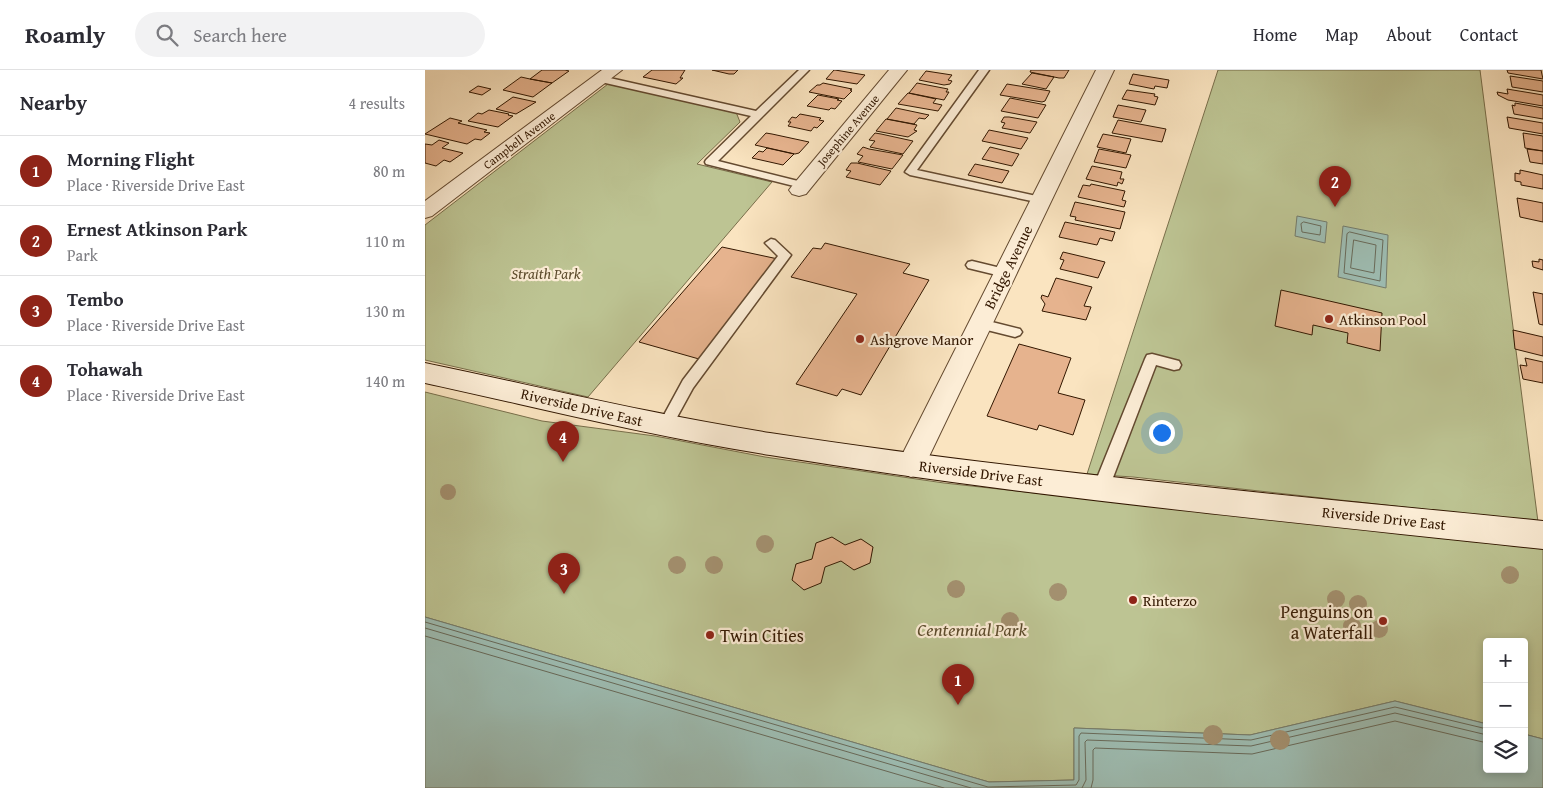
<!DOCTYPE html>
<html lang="en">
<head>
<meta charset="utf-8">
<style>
	:root { --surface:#fff; --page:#f2f2f3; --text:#2b2b33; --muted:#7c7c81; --line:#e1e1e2; --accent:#8f2418 }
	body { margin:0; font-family:"Gentium Book Plus",serif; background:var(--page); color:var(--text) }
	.controls { position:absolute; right:15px; bottom:15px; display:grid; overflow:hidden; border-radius:5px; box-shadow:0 2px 8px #0003 }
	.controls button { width:45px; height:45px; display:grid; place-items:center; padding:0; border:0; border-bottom:1px solid var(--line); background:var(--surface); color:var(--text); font:25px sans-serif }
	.you { position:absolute; left:736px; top:362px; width:18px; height:18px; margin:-12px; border:4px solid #fff; border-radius:50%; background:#1a73e8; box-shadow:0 0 0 8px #1a73e833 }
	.badge { display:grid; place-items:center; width:32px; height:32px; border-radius:50%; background:var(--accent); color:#fff; font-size:16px; font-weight:700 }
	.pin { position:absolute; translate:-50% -41px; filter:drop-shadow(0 1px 2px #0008) }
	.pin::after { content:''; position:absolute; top:26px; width:18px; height:15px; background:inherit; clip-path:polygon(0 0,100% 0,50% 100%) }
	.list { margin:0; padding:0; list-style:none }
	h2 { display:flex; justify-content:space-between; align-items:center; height:65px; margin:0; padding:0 20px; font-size:21px }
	h2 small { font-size:16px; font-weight:400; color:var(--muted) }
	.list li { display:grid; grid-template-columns:32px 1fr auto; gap:15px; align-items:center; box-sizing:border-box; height:70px; padding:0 20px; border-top:1px solid var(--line) }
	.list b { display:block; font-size:19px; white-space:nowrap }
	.list p { margin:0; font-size:16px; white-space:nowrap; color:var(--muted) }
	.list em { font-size:16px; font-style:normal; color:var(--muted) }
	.icon { flex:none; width:28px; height:28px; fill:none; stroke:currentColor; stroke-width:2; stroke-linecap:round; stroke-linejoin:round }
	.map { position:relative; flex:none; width:1118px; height:718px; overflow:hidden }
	header { display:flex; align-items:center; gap:30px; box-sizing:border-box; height:70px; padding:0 25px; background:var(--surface); border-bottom:1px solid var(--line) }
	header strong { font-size:24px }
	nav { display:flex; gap:28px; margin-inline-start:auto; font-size:18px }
	.search { width:350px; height:45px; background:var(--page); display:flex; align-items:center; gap:12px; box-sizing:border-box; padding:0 18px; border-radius:28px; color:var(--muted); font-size:19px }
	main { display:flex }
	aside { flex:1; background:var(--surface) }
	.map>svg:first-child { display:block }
	.green { fill:#bdc493; stroke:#786e4a }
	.water { fill:#9ebeb4; stroke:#737b6c }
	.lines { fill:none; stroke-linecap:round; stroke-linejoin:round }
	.shore { stroke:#686a5a; stroke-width:1 }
	.building { fill:#e6b38e; stroke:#321700 }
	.service-casing { stroke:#644a30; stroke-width:3 }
	.minor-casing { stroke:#644a30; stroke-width:2 }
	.secondary-casing { stroke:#321700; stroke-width:2 }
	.service { fill:#fcedd6; fill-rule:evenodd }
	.minor { fill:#fcedd6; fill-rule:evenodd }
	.secondary { fill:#fcedd6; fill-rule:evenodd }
	.tree { fill:#a3906f }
	.poi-dot { fill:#8f2418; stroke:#fcedd6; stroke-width:2 }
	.labels { text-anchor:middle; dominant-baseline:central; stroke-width:4.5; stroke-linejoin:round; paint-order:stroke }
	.far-street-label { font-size:12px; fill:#321700; stroke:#fcedd6 }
	.street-label { font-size:15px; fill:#321700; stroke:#fcedd6 }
	.park-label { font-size:15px; font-style:italic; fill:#5c4b2c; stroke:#fcedd6 }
	.poi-label { font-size:15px; fill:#321700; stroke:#fcedd6; text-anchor:start }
	.near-poi-label { font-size:18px; fill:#321700; stroke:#fcedd6; text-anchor:end }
	.near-park-label { font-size:18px; font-style:italic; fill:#5c4b2c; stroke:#fcedd6 }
</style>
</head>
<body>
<header>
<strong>Roamly</strong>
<div class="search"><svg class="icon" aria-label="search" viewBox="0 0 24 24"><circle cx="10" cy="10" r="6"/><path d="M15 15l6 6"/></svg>Search here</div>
<nav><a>Home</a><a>Map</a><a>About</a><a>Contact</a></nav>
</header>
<main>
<aside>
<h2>Nearby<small>4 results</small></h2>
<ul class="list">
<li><span class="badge">1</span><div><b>Morning Flight</b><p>Place · Riverside Drive East</p></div><em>80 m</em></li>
<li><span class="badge">2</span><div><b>Ernest Atkinson Park</b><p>Park</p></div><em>110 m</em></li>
<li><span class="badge">3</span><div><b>Tembo</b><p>Place · Riverside Drive East</p></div><em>130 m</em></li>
<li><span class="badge">4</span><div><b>Tohawah</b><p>Place · Riverside Drive East</p></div><em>140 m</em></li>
</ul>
</aside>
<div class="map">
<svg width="1118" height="718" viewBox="0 0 1118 718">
	<rect width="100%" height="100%" fill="#fae4c0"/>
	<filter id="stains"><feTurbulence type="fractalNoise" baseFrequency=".004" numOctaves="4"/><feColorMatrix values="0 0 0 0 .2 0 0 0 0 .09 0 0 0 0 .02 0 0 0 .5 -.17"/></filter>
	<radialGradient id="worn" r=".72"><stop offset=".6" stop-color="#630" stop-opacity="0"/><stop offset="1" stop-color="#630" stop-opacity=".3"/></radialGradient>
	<path class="green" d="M793,0H1055L1113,452L708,407L662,404Z
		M183,14L311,42L315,52L272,94L347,112L163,327L0,290V155Z
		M0,322L117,351L230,366L340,387L519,413L1118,479V669L1099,664V572H1062V654L970,631L825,665L649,658V710L564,712L0,547Z"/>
	<path class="water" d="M872,146L902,152L900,173L870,166Z
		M918,156L963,165L961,218L913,207Z
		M0,547L564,712L649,710V658L825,665L970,631L1062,654V699H1099V664L1118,669V718H0Z"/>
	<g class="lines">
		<path class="shore" d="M879,152L896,156L895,165L877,162L876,154Z
			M925,162L958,170L955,211L919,203L922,164Z
			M929,170L951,175L949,203L926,198Z
			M0,552L563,717L651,715L654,710V666L656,663L826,670L970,637L1062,659
			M0,558L546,718
			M0,566L519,718
			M657,718L661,710L660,672L662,670L826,676L970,643L1062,665
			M666,718L668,710V680L670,678L827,684L970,651L1062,673"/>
	</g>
	<path class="building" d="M117,0H140L144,1L127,13L105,9Z
		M227,0H260L255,8H258L251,14L218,7Z
		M287,0H313L309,4H304Z
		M409,0H410L440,5L432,14L401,9Z
		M606,0H644L639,8H634L605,2Z
		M1082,0H1116L1118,9L1083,3Z
		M501,1L527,5L523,10L527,11L525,14L519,15L494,10Z
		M607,3L629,7L621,19L597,14Z
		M708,4L744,10L742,18L730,16L729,19L704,14Z
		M1085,6L1118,11V22L1087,17Z
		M96,7L105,9L127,13L108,27L78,20Z
		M398,13L427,19L425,20L427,21L419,29L384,22L392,15H395Z
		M492,13L523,19L521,22H524L519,30L484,23Z
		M582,14L625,21L620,31L617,32L575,25Z
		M53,16L66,19L57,25L44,22Z
		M1082,19L1118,25V36L1083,30L1073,25L1072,22L1083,24Z
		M702,20L730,24L729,26L733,27L730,35L697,29Z
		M483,23L511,29L508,33L517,35L513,41L473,34Z
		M393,25L414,29L412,30L417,31L410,39L406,38L404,40L382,36Z
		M88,27L111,32L91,44L71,39Z
		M585,28L621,35L613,48L576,41Z
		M1090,33L1118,38V49L1089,44L1087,35L1090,36Z
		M693,35L721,40L716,52L688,47Z
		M471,38L504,45L500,49L494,48L489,54L462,49Z
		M64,40L84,44L83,45L88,46L73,57L43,51L53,43L57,44Z
		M375,44L396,48L394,50L399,51L392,58L389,57L386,61L363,56L366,52H363L367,47L371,48Z
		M579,47H584L612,52L605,63L577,58L580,53L576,52Z
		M1082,47L1118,53V64L1084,58Z
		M25,48L37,51L33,53L62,60L59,62L65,63L56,70L50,69L42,74L0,64Z
		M461,49L492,55L489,60L492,61L483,67L451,61Z
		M693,50L741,59L737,72L687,63Z
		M564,60L574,62L603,68L596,79L557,71Z
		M341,63L347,64L384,72L374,83L370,84L330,75Z
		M450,63L456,64L488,71L478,84L445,77L450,71L444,70Z
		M1098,63L1118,66V81L1100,78Z
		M678,64L706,69L701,83L672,77Z
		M14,70L24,73L17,78L38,83L25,92L19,90L11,96L0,93V74L7,75Z
		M438,77L444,79L478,85L467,99L433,92L438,86L432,84Z
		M565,77L594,84L587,96L557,89Z
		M342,78L369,84L358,95L327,88L334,81L338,82Z
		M674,79L706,85L701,98L669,92Z
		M1102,79L1118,81V94L1105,92Z
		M426,93H432L466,101L455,115L421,107L426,101L421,100Z
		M550,94L584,101L577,113L543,105Z
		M667,96L697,102L695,109H699L697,114L693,112L692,116L661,109Z
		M1095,100L1118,105V119L1096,115V112L1090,111V103L1095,104Z
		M666,114L700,121L697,130L701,131L699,137L653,127L658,115L665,116Z
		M1092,128L1118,133V152L1095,147Z
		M650,132L700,142L695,159L650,150L651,147L645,146Z
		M640,152L690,162L687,171L675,168L672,175L634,167Z
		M400,173L485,194L478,203L504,210L436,325L417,319L412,326L371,314L432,224L366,207L388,178L396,179Z
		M297,177L353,189L274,289L214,272Z
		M638,182L680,192L673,208L635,199L639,190L635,189Z
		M1114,189L1118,190V200L1108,197L1107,191L1114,192Z
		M631,208L667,217L659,236L666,237L661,250L617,241L620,234L616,228L617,225L623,227Z
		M856,220L957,243L955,281L922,273L923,263L888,255L887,265L850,256Z
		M1108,222L1118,224V255L1114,254Z
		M1088,260L1118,267V286L1090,279Z
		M594,274L646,288L633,323L660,330L648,365L614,355L612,360L562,346Z
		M1100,288L1118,292V313L1098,309L1095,295L1102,296Z
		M407,467L420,475L436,469L448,477L445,493L429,500L416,491L400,497L396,513L379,520L367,510L371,494L387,489L391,473Z"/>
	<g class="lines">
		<defs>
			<path id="service" d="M374,0H384L293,91L381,113L383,115L377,118L281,94L280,92L281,90L326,46L176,12L171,9L176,6L331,41Z
				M554,0H564L492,100L616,127L622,130L620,132L616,133L485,105L480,102Z
				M346,169L350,170L366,185L268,318L245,360L240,362L235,360L233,356L258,310L353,186L340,173Z
				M547,191L584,200L586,203L580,207L543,198L541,195L543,192Z
				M555,249L595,259L597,262L595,265L590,267L550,257L548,254L550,251Z
				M727,284L754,291L756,295L754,299L749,300L731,295L684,418L682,423L676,425L670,423L668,418L720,289L722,285Z"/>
			<path id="minor" d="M177,0H197L7,146L0,148V131Z
				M464,0H482L381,124L374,126L367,124L364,120L367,116Z
				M671,0H689L500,395L496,403L486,407L476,403L472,395Z"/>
			<path id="secondary" d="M0,293C115,317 229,345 345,363C601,402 860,425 1118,451V479C860,451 601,427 345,385C229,367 115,338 0,313Z"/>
		</defs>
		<use href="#service" class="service-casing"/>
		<use href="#minor" class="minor-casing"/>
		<use href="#secondary" class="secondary-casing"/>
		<use href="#service" class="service"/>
		<use href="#minor" class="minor"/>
		<use href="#secondary" class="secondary"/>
	</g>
	<g class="tree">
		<circle cx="23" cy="422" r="8"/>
		<circle cx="340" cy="474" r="9"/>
		<circle cx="252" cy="495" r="9"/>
		<circle cx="289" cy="495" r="9"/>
		<circle cx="1085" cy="505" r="9"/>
		<circle cx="531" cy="519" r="9"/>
		<circle cx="633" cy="522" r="9"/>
		<circle cx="911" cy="529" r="9"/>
		<circle cx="933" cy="534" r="9"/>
		<circle cx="585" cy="551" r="9"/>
		<circle cx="927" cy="556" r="9"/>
		<circle cx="954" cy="559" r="9"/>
		<circle cx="788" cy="665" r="10"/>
		<circle cx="855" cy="670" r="10"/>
	</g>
	<g class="poi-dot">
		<circle cx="904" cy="249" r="5"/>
		<circle cx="435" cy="269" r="5"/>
		<circle cx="708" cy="530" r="5"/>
		<circle cx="958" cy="551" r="5"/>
		<circle cx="285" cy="565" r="5"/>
	</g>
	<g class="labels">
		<g class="far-street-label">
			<text transform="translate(423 60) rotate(-50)">Josephine Avenue</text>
			<text transform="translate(94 70) rotate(-37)">Campbell Avenue</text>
		</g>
		<g class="street-label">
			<text transform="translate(583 197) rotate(-64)">Bridge Avenue</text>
			<text transform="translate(157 337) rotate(13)">Riverside Drive East</text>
			<text transform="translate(556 403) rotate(7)">Riverside Drive East</text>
			<text transform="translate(959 448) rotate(6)">Riverside Drive East</text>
		</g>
		<g class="park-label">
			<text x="121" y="203">Straith Park</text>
		</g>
		<g class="poi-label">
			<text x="914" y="249">Atkinson Pool</text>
			<text x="445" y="269">Ashgrove Manor</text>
			<text x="718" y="530">Rinterzo</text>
		</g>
		<g class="near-poi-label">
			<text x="948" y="541">Penguins on<tspan x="948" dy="21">a Waterfall</tspan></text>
			<text x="295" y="565" text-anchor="start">Twin Cities</text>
		</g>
		<g class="near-park-label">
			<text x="547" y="559">Centennial Park</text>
		</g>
	</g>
	<rect width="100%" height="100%" filter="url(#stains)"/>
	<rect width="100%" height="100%" fill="url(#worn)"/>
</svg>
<div class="controls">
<button>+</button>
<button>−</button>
<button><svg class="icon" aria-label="layers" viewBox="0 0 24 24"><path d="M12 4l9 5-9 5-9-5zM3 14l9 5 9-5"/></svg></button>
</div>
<div class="you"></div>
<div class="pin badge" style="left:533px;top:635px">1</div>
<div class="pin badge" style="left:910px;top:137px">2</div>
<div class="pin badge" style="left:139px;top:524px">3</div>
<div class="pin badge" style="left:138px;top:392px">4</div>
</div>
</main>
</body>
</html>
